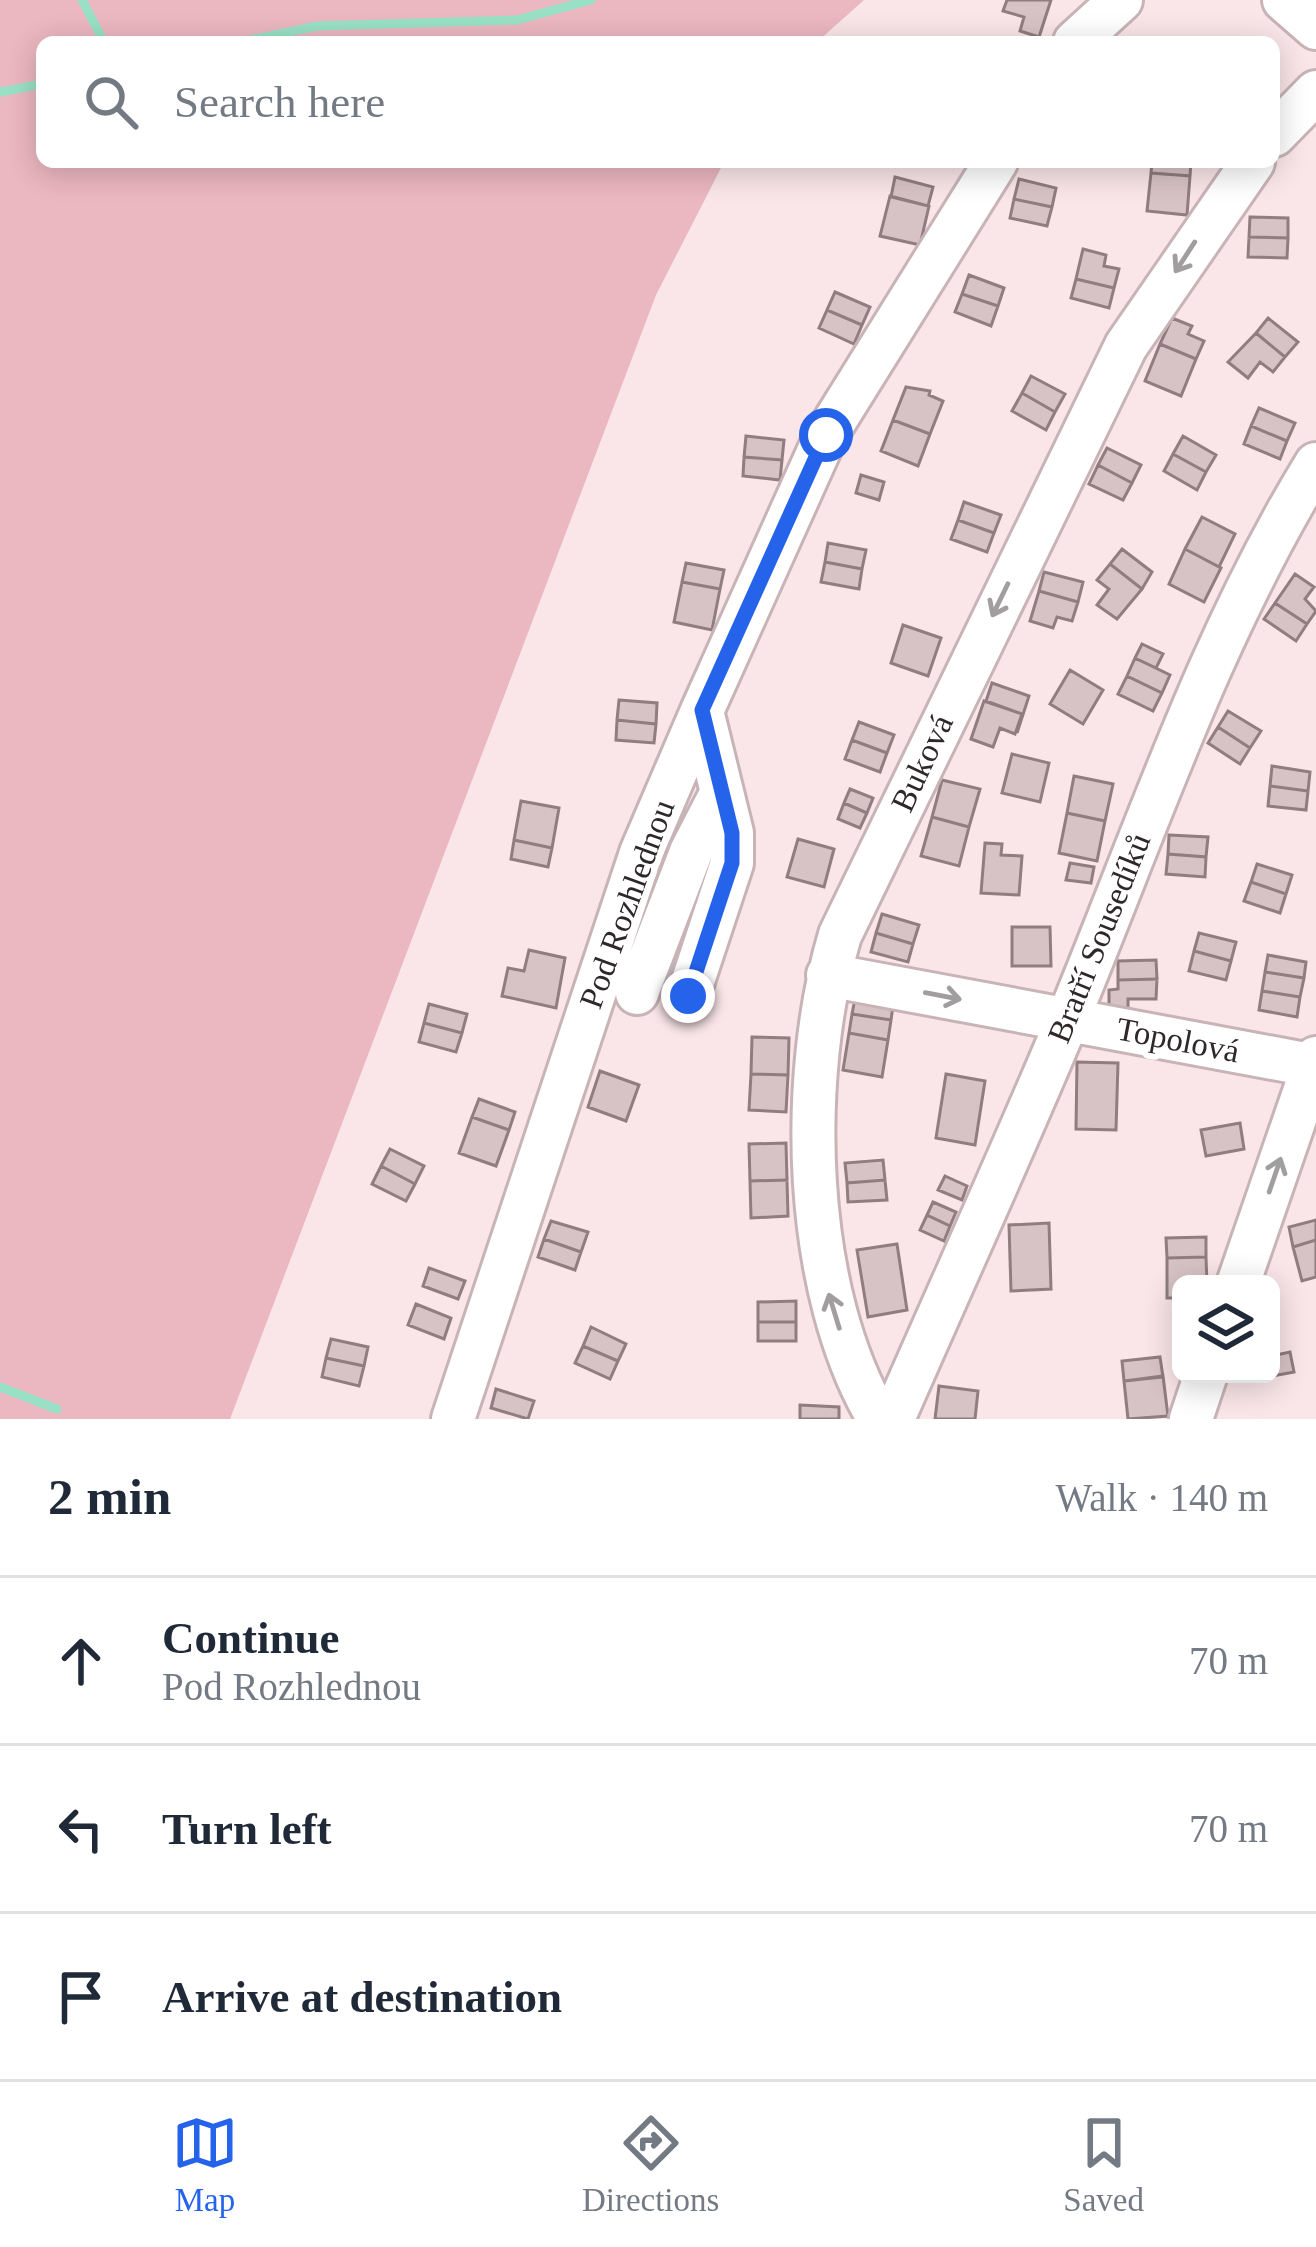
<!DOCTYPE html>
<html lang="en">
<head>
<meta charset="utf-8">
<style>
	:root { --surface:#fff; --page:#f2f2f3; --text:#1f2937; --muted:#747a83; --line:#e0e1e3; --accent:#2563eb }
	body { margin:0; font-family:Georgia,serif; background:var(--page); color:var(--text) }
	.controls { position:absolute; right:36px; bottom:36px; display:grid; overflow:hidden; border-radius:18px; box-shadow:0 6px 30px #0003 }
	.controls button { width:108px; height:108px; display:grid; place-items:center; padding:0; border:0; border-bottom:3px solid var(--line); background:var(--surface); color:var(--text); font:60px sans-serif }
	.stop { position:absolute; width:36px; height:36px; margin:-27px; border:9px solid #2563eb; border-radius:50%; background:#fff }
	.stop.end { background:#2563eb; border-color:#fff; box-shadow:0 3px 12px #0008 }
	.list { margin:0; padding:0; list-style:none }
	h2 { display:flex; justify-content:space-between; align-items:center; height:156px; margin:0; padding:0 48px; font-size:51px }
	h2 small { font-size:39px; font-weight:400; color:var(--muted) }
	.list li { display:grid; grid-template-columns:78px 1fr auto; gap:36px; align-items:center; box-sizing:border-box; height:168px; padding:0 48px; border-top:3px solid var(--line) }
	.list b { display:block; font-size:45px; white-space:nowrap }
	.list p { margin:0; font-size:39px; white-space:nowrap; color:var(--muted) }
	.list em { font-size:39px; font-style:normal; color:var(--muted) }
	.icon { flex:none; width:66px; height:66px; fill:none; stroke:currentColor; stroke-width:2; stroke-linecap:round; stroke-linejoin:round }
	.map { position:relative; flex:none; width:1316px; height:1419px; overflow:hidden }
	.search { position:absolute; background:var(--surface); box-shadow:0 6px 30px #0003; left:36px; right:36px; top:36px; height:132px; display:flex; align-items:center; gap:30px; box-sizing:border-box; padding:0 42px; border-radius:18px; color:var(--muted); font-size:45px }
	.sheet { height:660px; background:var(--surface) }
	nav { display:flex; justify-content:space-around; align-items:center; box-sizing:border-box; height:168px; border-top:3px solid var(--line); background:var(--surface); font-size:33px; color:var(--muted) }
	nav a { display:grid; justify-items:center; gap:6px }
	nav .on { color:var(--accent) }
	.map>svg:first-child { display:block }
	.green { fill:#ebb7c0 }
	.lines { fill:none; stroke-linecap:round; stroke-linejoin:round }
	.stream { stroke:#99e1c6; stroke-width:9 }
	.building { fill:#d7c3c6; stroke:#8f7d80; stroke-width:3 }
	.minor-casing { stroke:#c8b4b7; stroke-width:48 }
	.minor { stroke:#fff; stroke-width:42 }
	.oneway { stroke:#a19e9f }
	.route { stroke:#2563eb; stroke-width:15 }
	.labels { text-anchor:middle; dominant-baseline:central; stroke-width:12; stroke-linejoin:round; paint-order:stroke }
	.street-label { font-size:33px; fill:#2f2829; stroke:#fff }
</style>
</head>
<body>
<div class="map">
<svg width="1316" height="1419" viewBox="0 0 1316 1419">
	<rect width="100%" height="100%" fill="#fae6e9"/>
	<path class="green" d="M0,0H864L817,42H42V162H724L656,295L230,1419H0Z"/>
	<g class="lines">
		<path class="stream" d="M82,0L104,42
			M241,42L317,26L517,20L591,0
			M0,92L42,84
			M0,1387L57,1409"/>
	</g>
	<path class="building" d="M1007,0H1051L1039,37L1020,31L1024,17L1003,11Z
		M1152,162H1191L1190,176L1151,173Z
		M1151,173L1190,176L1187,215L1147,211Z
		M895,177L933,187L928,206L891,197Z
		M1019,179L1056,188L1052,207L1014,199Z
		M890,196L929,206L920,245L880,236Z
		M1014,199L1052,207L1047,226L1010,218Z
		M1250,217L1288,218V238L1249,237Z
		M1249,237L1288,238L1287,258L1248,257Z
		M1083,249L1106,255L1104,266L1119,269L1114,288L1076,279Z
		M969,275L1004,288L998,306L962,294Z
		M1076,279L1114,288L1109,308L1071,298Z
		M835,292L870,307L862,325L827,310Z
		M962,294L998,306L991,326L955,312Z
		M827,310L862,325L854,344L819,328Z
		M1172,318L1192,326L1188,334L1204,341L1196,359L1160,344Z
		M1268,318L1298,342L1285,357L1256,333Z
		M1256,333L1285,357L1273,372L1260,362L1248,378L1228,362Z
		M1160,344L1196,359L1181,396L1145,381Z
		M1031,376L1065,394L1055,412L1022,393Z
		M906,387L930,391L929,395L943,401L930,434L893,420Z
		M1022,393L1055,412L1046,430L1012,411Z
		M1259,408L1295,423L1287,441L1251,426Z
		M893,420L930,434L918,466L881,451Z
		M1251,426L1287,441L1280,459L1244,444Z
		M746,436L784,440L782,460L744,457Z
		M1183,436L1216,455L1206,472L1173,454Z
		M1107,448L1141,465L1132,483L1098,465Z
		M1173,454L1206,472L1197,490L1164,471Z
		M744,457L782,460L780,480L743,476Z
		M1098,465L1132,483L1123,500L1089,484Z
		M861,475L884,482L879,500L856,493Z
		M964,502L1001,515L994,533L958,520Z
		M1202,517L1235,534L1219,567L1185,549Z
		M958,520L994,533L987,552L951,539Z
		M828,543L866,550L862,569L825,562Z
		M1122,549L1152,572L1142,589L1110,564Z
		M1185,549L1221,568L1204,602L1169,584Z
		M825,562L862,569L859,589L821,582Z
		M686,563L724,570L720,589L682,582Z
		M1110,564L1142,589L1117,619L1097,605L1109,589L1097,580Z
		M1044,572L1083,582L1078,602L1039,591Z
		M1295,574L1314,587L1305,599L1316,611L1307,624L1275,603Z
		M682,582L720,589L712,630L674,622Z
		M1039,591L1078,602L1072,621L1057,617L1053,628L1030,621Z
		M1275,603L1307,624L1296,641L1264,619Z
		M903,625L941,638L928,676L891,663Z
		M1142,644L1163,654L1156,668L1135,658Z
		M1135,658L1170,675L1162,693L1127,676Z
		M1070,670L1103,690L1083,724L1050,704Z
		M1127,676L1162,693L1153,711L1118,694Z
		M992,683L1029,696L1017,733L1022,714L986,701Z
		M619,700L657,703L656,724L617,720Z
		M984,701L1022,714L1015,734L1000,728L993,747L971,739Z
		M1228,711L1261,731L1250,748L1218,727Z
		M617,720L656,724L654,743L616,740Z
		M859,722L894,735L887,753L852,740Z
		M1218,727L1250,748L1240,764L1208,743Z
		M852,740L887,753L880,772L845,759Z
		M1012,754L1049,763L1040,802L1002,793Z
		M1272,766L1310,772L1308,791L1270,786Z
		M1074,776L1113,784L1105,821L1067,813Z
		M942,780L980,789L969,827L932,817Z
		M1270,786L1308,791L1306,810L1268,806Z
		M850,789L873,798L867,813L844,803Z
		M521,801L559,808L552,848L514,840Z
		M844,803L867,813L860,828L838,819Z
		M1067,813L1105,821L1097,861L1059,853Z
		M932,817L969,827L959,866L921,856Z
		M1169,835L1208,837L1206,857L1168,854Z
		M798,839L834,849L824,887L787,877Z
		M514,840L552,848L548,867L511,859Z
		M985,843L1002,844L1001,855L1022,856L1019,895L981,893Z
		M1168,854L1206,857L1205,877L1166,874Z
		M1070,863L1094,867L1091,883L1066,880Z
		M1257,864L1292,875L1286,894L1251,882Z
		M1251,882L1286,894L1280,913L1244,901Z
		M882,914L919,925L913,944L876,933Z
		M1012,927H1050L1051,966H1012Z
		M876,933L913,944L908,962L871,952Z
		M1199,933L1236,942L1231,961L1194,951Z
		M529,950L565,958L556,1008L502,996L508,968L524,971Z
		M1194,951L1231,961L1226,980L1189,971Z
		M1268,955L1306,962L1304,978L1265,972Z
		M1156,960L1157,979L1118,980V961Z
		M1265,972L1304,978L1300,997L1262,991Z
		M1157,979L1156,999H1128V1008H1109V990L1118,989V980Z
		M1262,991L1300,997L1297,1017L1259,1010Z
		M855,999L893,1006L891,1020L852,1014Z
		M429,1004L467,1014L462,1033L424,1023Z
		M852,1014L891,1020L888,1040L849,1033Z
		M424,1023L462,1033L456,1052L419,1042Z
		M849,1033L888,1040L882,1077L843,1070Z
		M752,1037L789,1038L788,1075L751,1074Z
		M1077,1062L1118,1063L1116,1130L1076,1129Z
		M600,1071L639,1085L626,1121L588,1107Z
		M751,1074L788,1075L786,1112L749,1110Z
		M946,1074L985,1081L975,1145L936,1138Z
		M479,1099L515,1112L509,1130L472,1117Z
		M472,1117L509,1130L496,1166L459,1153Z
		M1240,1123L1244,1149L1206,1156L1201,1130Z
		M786,1143L787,1180L750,1181L749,1144Z
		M390,1149L424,1166L415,1184L381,1166Z
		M883,1160L885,1180L847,1183L845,1163Z
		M381,1166L415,1184L406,1201L372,1184Z
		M945,1176L967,1186L962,1200L938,1190Z
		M787,1180L788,1216L751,1218L750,1181Z
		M885,1180L887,1200L848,1202L847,1183Z
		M933,1202L956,1212L950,1226L927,1215Z
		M927,1215L950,1226L944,1241L920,1230Z
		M1316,1220V1240L1293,1247L1289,1227Z
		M551,1221L588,1232L581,1252L544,1239Z
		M1049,1223L1051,1289L1011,1291L1009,1225Z
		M1206,1237V1257L1167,1258L1166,1238Z
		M544,1239L581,1252L575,1270L538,1257Z
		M1316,1240V1277L1302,1281L1293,1247Z
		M897,1244L907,1310L868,1317L857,1250Z
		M1206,1257L1207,1284H1181V1298H1167V1258Z
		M429,1268L465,1281L458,1299L423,1286Z
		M796,1301V1322H758V1302Z
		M416,1304L451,1318L444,1339L408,1325Z
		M758,1322H796V1341H758Z
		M591,1327L626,1344L618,1361L583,1346Z
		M331,1339L368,1347L364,1366L326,1358Z
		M583,1346L618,1361L610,1379L575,1363Z
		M1290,1352L1294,1372L1256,1379L1255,1374H1271V1356Z
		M1160,1357L1163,1377L1124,1381L1122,1361Z
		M326,1358L364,1366L359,1386L322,1377Z
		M1163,1376L1168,1416L1128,1419L1124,1381Z
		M939,1386L978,1391L975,1419H935Z
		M496,1389L534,1401L528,1419L491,1408Z
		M800,1405L839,1407V1419H800Z"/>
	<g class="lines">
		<defs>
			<path id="minor" d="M1284,0L1316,28
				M1075,42L1121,0
				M1274,135L1316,92
				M828,975L1316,1066
				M637,993L691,852L721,794
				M688,996L732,863V833L702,711
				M1238,1284L1316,1058
				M453,1419L641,853L702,711L826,435L996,162
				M879,1419C802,1291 798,1076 840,935L1126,346L1253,162
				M893,1419C951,1286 1012,1153 1068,1019C1146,831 1209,638 1316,464
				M1191,1419L1206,1374"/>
		</defs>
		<use href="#minor" class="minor-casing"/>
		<use href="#minor" class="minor"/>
	</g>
	<defs><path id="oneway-shaft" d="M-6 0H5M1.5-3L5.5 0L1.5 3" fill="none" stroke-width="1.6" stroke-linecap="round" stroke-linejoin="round" transform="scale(3)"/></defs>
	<g class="oneway">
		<use href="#oneway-shaft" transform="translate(1185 257) rotate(123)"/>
		<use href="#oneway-shaft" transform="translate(1000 600) rotate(116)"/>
		<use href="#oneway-shaft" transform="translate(943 996) rotate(11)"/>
		<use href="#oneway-shaft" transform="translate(1275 1175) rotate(-71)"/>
		<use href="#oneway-shaft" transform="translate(834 1311) rotate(-107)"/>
	</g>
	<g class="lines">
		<path class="route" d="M688,996L732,863V833L702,710L826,435"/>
	</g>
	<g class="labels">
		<g class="street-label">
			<text transform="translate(922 763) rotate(-65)">Buková</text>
			<text transform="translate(627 904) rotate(-70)">Pod Rozhlednou</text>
			<text transform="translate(1099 938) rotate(-68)">Bratří Sousedíků</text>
			<text transform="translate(1178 1040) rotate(11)">Topolová</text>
		</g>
	</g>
</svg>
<div class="controls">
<button><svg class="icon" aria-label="layers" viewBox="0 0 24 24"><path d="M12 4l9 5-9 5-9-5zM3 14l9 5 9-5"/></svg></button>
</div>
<div class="stop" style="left:826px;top:435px"></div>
<div class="stop end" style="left:688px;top:996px"></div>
<div class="search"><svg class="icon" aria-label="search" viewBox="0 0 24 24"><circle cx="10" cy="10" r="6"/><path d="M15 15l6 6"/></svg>Search here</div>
</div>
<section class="sheet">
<h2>2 min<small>Walk · 140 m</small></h2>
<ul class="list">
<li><svg class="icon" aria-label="ahead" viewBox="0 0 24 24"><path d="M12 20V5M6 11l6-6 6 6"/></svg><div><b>Continue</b><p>Pod Rozhlednou</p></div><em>70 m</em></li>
<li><svg class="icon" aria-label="left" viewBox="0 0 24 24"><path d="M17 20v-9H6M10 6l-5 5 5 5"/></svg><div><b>Turn left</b></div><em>70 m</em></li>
<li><svg class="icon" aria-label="arrive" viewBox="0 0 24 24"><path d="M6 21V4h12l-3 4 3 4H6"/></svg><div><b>Arrive at destination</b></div></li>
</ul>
</section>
<nav>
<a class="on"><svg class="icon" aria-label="map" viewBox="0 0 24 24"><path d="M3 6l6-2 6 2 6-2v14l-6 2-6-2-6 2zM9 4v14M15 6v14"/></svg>Map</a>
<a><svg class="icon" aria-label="directions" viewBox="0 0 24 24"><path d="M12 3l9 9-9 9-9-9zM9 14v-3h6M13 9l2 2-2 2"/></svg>Directions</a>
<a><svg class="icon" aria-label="saved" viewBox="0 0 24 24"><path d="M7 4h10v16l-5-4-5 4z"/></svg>Saved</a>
</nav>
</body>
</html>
